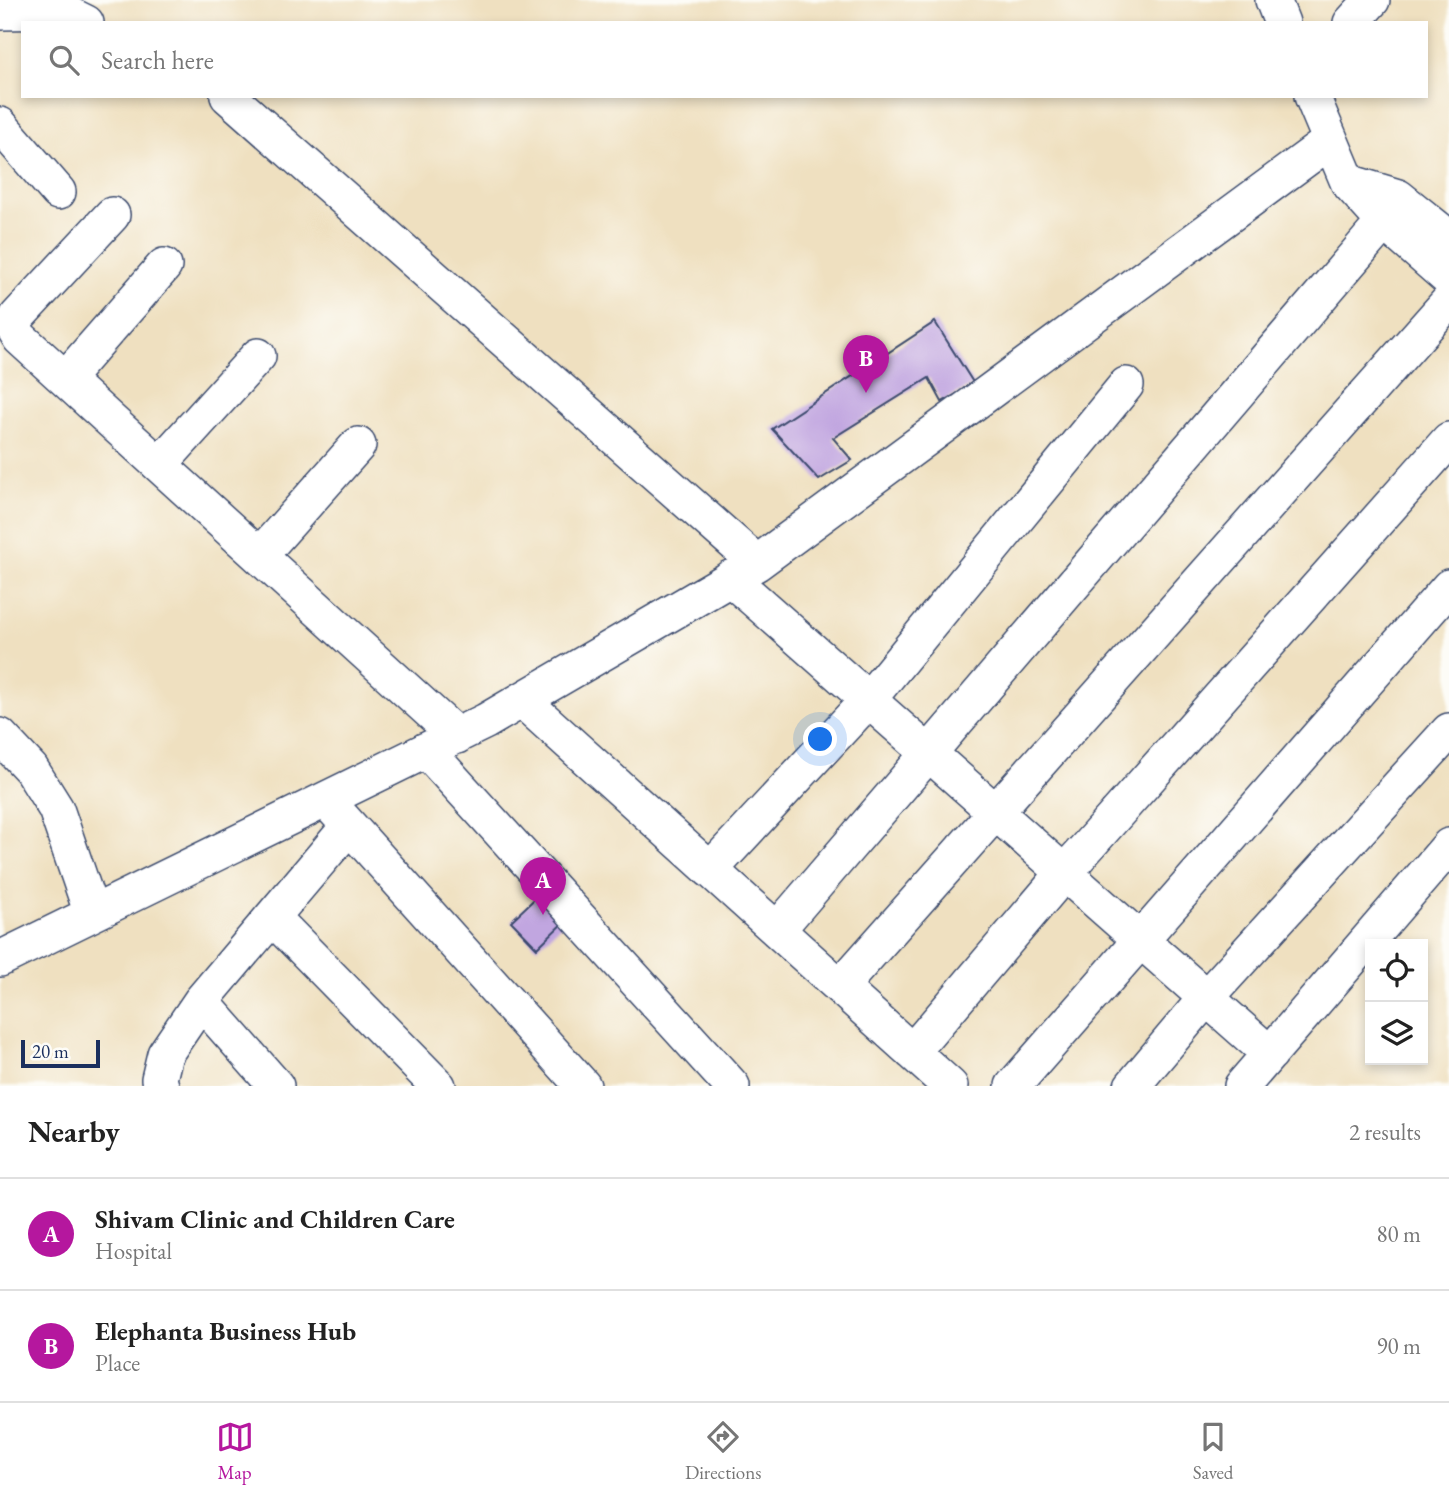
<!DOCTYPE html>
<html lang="en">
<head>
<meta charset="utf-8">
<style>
	:root { --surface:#fff; --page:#f6f6f6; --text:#222; --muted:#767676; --line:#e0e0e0; --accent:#b5179e }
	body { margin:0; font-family:"EB Garamond",serif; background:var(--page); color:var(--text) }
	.controls { position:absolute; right:21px; bottom:21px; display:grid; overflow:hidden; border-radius:0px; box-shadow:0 4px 10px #0003 }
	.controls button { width:63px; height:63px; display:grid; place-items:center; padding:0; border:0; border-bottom:2px solid var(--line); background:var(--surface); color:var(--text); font:35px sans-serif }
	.scale { position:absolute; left:21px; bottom:18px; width:79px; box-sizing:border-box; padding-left:7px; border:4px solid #1b2f5e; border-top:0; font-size:19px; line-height:24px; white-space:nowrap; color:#1b2f5e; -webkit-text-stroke:5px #fdfcf7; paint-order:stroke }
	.you { position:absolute; left:821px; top:740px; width:24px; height:24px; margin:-18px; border:5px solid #fff; border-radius:50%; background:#1a73e8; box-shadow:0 0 0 10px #1a73e833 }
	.badge { display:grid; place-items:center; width:46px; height:46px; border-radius:50%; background:var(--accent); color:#fff; font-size:23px; font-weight:700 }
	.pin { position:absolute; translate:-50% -58px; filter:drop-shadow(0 2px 4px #0008) }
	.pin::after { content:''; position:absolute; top:37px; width:24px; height:21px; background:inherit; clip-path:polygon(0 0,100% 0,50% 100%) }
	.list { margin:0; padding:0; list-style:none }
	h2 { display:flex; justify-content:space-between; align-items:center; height:91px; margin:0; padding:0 28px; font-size:30px }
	h2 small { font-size:23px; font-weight:400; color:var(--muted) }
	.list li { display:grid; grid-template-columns:46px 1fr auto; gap:21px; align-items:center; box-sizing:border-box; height:112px; padding:0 28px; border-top:2px solid var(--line) }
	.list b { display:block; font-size:26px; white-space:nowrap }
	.list p { margin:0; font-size:23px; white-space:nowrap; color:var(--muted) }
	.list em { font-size:23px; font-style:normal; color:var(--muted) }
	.icon { flex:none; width:38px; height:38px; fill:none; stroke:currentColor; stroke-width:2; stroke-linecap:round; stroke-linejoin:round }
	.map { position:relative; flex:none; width:1449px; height:1086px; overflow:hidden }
	.search { position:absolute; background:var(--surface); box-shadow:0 4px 10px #0003; left:21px; right:21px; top:21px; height:77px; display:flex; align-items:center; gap:18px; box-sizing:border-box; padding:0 24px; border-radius:0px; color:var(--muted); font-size:26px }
	.sheet { height:315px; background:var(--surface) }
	nav { display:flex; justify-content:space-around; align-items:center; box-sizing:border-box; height:98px; border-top:2px solid var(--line); background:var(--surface); font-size:19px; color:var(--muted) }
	nav a { display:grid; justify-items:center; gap:4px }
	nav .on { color:var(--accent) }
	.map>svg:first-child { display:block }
	.building { fill:#c1a6e0 }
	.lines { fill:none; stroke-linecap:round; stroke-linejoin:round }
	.minor-casing { stroke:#3b4a6d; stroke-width:38 }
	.minor { stroke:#fff; stroke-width:35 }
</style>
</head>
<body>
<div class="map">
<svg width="1449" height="1086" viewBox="0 0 1449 1086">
	<rect width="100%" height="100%" fill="#fdfcf7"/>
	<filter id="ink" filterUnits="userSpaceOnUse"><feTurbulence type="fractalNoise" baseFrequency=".0143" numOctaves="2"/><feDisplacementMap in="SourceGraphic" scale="14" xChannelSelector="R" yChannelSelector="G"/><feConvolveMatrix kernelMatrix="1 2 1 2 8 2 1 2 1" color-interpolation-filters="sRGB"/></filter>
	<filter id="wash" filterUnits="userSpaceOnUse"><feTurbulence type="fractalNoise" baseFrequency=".00686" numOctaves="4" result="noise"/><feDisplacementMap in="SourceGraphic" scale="28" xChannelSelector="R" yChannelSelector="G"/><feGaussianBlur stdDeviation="1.57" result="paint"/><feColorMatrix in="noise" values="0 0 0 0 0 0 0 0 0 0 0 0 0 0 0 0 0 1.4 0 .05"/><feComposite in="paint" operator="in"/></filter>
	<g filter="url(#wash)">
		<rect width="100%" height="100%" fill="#efe0c0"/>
		<g id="blocks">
			<path class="building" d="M935,322L974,384L942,402L929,378L833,438L852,460L819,480L772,429Z
				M544,890L570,916L537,948L511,921Z"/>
		</g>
	</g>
	<g filter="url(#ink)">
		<use href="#blocks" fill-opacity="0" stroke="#3b4a6d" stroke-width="2"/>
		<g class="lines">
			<defs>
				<path id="minor" d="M1273,0L1282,23
					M0,12L62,11L86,23
					M1351,23L1372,0
					M228,96L757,563
					M1312,96L1348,182L1384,222L1449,279
					M0,125L58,192
					M1348,182L1398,197L1449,238
					M112,215L17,317L14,328L20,338L457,736
					M66,378L164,266
					M160,464L258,356
					M260,555L358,445
					M730,578L1270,1054
					M522,700L950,1086
					M0,736L31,769L56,809L92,914
					M426,750L732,1086
					M326,800L583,1086
					M710,870L868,700L1126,385
					M272,917L438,1086
					M777,930L1384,222
					M0,959L486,721L757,563L1330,141
					M840,987L1449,301
					M201,1001L276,1086
					M912,1052L1064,873L1449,440
					M161,1086L159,1079L165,1054L201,1001L349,826
					M1013,1086L1449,587
					M1132,1086L1206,998L1449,731
					M1242,1086L1449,846"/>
			</defs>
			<use href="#minor" class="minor-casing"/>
			<use href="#minor" class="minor"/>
		</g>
	</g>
</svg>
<div class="controls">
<button><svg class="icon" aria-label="locate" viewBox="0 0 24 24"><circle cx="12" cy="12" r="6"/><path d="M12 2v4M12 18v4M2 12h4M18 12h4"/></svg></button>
<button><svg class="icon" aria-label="layers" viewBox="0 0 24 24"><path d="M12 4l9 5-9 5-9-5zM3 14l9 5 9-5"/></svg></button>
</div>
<div class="scale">20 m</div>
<div class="you"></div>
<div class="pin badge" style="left:543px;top:915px">A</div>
<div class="pin badge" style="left:866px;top:393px">B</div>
<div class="search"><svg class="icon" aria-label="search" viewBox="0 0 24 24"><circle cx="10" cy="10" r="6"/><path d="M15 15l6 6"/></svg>Search here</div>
</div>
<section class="sheet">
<h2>Nearby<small>2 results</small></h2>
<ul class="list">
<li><span class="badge">A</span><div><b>Shivam Clinic and Children Care</b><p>Hospital</p></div><em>80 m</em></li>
<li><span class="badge">B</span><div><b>Elephanta Business Hub</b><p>Place</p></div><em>90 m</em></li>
</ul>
</section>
<nav>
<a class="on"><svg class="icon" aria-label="map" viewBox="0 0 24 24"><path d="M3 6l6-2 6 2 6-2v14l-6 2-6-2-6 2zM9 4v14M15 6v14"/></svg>Map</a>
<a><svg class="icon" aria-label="directions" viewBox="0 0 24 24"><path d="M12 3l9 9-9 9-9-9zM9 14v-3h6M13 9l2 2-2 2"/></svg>Directions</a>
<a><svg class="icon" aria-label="saved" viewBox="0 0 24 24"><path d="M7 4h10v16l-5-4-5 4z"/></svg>Saved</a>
</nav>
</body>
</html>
